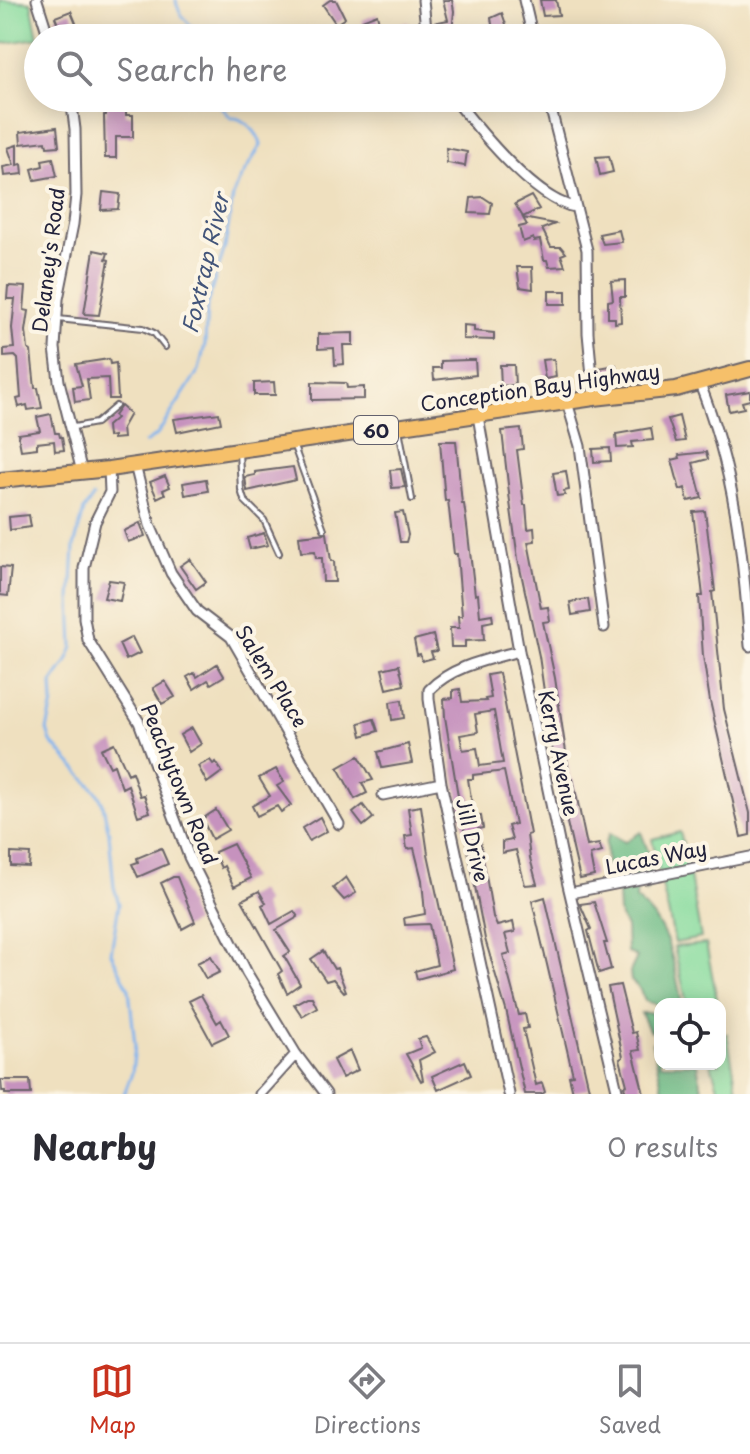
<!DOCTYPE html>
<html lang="en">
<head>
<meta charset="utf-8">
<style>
	:root { --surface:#fff; --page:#f2f2f3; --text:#2b2b33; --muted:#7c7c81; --line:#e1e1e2; --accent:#c8321e }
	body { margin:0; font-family:"Playpen Sans",sans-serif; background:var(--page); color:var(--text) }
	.controls { position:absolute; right:24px; bottom:24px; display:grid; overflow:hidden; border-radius:16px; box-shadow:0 4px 20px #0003 }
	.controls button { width:72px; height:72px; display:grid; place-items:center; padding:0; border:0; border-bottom:2px solid var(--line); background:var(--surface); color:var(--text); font:40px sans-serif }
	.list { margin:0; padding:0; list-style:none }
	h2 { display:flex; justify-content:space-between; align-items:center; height:104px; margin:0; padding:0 32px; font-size:34px }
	h2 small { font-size:26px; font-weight:400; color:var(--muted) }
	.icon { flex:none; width:44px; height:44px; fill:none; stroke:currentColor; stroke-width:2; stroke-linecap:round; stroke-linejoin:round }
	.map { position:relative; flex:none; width:750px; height:1094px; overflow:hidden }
	.search { position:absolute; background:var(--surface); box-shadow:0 4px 20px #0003; left:24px; right:24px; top:24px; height:88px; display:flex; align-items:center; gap:20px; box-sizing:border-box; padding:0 28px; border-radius:44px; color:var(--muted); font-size:30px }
	.sheet { height:248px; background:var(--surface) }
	nav { display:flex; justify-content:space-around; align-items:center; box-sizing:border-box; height:112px; border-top:2px solid var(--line); background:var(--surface); font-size:22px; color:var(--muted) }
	nav a { display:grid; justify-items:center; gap:4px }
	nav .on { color:var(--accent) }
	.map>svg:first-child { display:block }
	.green { fill:#86db9e; stroke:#547e6c; stroke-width:2 }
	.forest { fill:#6cbb85; stroke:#476e60; stroke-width:2 }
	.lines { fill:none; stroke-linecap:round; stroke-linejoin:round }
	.stream { stroke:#81b4ee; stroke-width:3 }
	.building { fill:#c692be; fill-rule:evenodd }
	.lane-casing { stroke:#6a6469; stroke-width:8 }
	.street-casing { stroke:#6a6469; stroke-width:13 }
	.primary-casing { stroke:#6a6469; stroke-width:18 }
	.lane { stroke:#fff; stroke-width:4 }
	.street { stroke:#fff; stroke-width:9 }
	.primary { stroke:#f6c06b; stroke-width:14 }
	.labels { text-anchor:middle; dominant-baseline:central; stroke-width:8; stroke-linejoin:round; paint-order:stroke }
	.shield { fill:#fcf5e5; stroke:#63616e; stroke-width:2 }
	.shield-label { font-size:18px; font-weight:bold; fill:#22223b }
	.street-label { font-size:20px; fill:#22223b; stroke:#fcf5e5 }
	.water-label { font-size:22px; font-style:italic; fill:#43557a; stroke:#fcf5e5 }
</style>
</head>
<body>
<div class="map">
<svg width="750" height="1094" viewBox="0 0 750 1094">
	<rect width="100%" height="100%" fill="#fcf5e5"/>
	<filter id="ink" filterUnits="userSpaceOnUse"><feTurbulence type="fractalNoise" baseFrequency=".0125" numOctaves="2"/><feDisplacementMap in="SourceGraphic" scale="16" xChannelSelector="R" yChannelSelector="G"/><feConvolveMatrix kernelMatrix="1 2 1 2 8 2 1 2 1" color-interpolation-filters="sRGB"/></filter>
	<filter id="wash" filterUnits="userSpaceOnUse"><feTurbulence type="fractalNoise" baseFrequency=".006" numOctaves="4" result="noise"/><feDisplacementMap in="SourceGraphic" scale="32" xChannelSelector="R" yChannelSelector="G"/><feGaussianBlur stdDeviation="1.8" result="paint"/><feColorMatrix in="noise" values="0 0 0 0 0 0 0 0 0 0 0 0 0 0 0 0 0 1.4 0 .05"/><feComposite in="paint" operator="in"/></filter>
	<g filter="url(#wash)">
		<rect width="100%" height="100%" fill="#efe0bf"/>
		<path class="green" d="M0,0L31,2L38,38L0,44Z
			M680,832L689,871L701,938L675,943L652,839Z
			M706,944L718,1004H687L674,947Z
			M720,1032L721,1035L727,1034L738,1094H720L711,1064H720Z"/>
		<path class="forest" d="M641,832C648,852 660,873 646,892L641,884L637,886L636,899C671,927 673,962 682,1004H660V1028L650,1032L641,1013H657L658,1005L645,1001L639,988L631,981L630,972L637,957L627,952L626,928L619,913L618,893L609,879L607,866L606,842L610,833L625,842Z
			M660,1038V1064H697L703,1094H664L652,1043Z"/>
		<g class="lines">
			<path class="stream" d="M176,0C177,14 194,30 205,38
				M145,443L157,435L199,370L205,344L207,304L225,247L233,196L239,181L261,145C259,133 242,116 231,118L214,98
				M93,497L84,510L74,547L71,599L73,647L66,663L52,683L53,703L47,730L51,742L96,791L102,801L109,833L114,887L119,904L111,953L129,989L135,1045L132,1073L124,1094"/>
		</g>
		<g id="blocks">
			<path class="building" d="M330,0H336L345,18L336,24L323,5Z
				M443,0H452L454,11L452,32H441L442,38H434L433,23L448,20Z
				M540,0H556L559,15L543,16Z
				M71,11L78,28L62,34L55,17Z
				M502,13L508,30H522L525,38H488V31H493L491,18Z
				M377,14L381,31L366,35L362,20Z
				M408,22L410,37L389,38L388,27Z
				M107,98H126V115H133V137H116V158H105L104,115H106Z
				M57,127L59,146L47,147L46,141L21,144L20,132Z
				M17,145V165L22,164L23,174L4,176L3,167L14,165L8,148Z
				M446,148L467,152L465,166L447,163Z
				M609,156L613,172L600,175L596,157Z
				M53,158L57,176L35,180L32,169L43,166L42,160Z
				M103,192L120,194L118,209L101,210Z
				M531,196L539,209L523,217L515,204Z
				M483,197L492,203L490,214L469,213L471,198Z
				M523,218L555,224L542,229L551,247H561L566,253L561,255L565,266L549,267L547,260H544L540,240L534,241L533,238L523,242L519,227L527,225Z
				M619,230L622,242L603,244L599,234Z
				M94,250L108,253L106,259L109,260L99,315L84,314Z
				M517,267H532L533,289L520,287Z
				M625,280V297H620L621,322L615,323V318H608V301L613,300L611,281Z
				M8,286L26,287L24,310L29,311L26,331L28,349L31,351L35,388H38L42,408L28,410L27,405L19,407L17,399L21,398L18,359L15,356L4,357V349L14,348L12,328L15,299H7Z
				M549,291H566V304H549Z
				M463,325L474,326V331L494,333V340L463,339Z
				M353,333V345H343L344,364L335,365L334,348L318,349V334Z
				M109,359L110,364L116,363L118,399H109L108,378L87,379L90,400L75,402L73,387L82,386L76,364Z
				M554,359L556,377L545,379L542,360Z
				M468,360H475L476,375L434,380L433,368H441V361Z
				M500,365H514L515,385L501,386Z
				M616,365L618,377L600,380L599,368Z
				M274,382L275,395H254V383Z
				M312,382L346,383L347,388L364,387V399L312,400Z
				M750,391V400L742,402L744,408L729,411L726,395Z
				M121,406L130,414L122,428L123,438L113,439V436L108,437L107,426L116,418L114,416Z
				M219,413L221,423L177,432L174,419Z
				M51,414L55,433H59L60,437H62L64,450L55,451L54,441L37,443V448L21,450L18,434L40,431L37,417Z
				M679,416L685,441L676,442L668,419Z
				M651,428L653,440L632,442L633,447L617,448L616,434Z
				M521,429L523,449L517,450L524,505H526L528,529L534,528L535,541L528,542L541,608L548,607L550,621L543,622L555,678L570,779H573L587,846L599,844L602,852L590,855L594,876L580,879L556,775L539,656L518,559L510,502L502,431Z
				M440,441H456L462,504H464L467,526L475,595L478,594L480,616L492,614L493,621L483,623L484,640L465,641V647H451L450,628H459L458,616H462L457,554H454L448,500L445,501Z
				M610,448L611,461L594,462L593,449Z
				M706,452L708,459L693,463L702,498L688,501L685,488L680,490L672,460L680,458L679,455Z
				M293,467L296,480L247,491L245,477L255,475V472Z
				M401,469L405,487L392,488L390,470Z
				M566,471L569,490L564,491L565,495L557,496L553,473Z
				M165,476L170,487L163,490L165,494L157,498L150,482Z
				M206,479L208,491L185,495L183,483Z
				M705,511L715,591L712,592L724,709L750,813V835L741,837L710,701L703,656L699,596H703L693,512Z
				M403,512L408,535L406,542H400L395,513Z
				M29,515L31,527L10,530L9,517Z
				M140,523L145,536L128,542L124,531Z
				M264,533L268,545L250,549L247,538Z
				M327,533L331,561H334L335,582H323L322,558H316L315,551L301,552L299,536Z
				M190,559L206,582L196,589L180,566Z
				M0,567L11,568L8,596L0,595Z
				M109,580L124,582L120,601L104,598Z
				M588,599L590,612L572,615L570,602Z
				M433,635L437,651L431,652L433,658L422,661L420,654L417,655L414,640Z
				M132,637L140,653L126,660L119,644Z
				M217,664L224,676L211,684L208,680L194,689L187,677L194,673L197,677Z
				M399,665L404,685L387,689L382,669Z
				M499,673L530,834L527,835L530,858L537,884L525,885L516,850L502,853V842L512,840L508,826L515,824L504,771L473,775V779H468L474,817L481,816L483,828L478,829L493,917L497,926L513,922L515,932L505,934L510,953L503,955L519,1015L525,1014L528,1028L523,1029L536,1085L542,1083L545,1092L542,1094H525L506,1010L485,939L460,808L445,717L444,699L453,698V690L460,689L462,702L486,701L485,699L491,698L487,675ZM494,711L503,763L480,766L477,748L463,750L460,735L478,732L475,714Z
				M165,681L175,697L162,704L153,688Z
				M402,700L404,718L392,720L390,702Z
				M374,719L378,731L362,736L359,723Z
				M192,728L201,744L189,752L180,735Z
				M114,743L128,774L132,772L140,796L144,795L150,812L138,816L128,785L122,788L114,765L110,767L101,749Z
				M408,744L412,763L382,768L378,752Z
				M359,756L373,780L362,783L367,793L355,799L338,768Z
				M210,760L213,764L216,762L222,772L207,783L198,766Z
				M276,769L284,782L277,786L291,805L281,812L277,806L257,816L252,806L270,796L259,778Z
				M363,805L373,818L363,826L353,813Z
				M421,806L428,854L453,969L417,979L415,971L437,965L429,924L405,925L404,918L425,914L422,880L414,848L407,849L405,836L412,835L408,808Z
				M216,810L228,830L212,839L202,819Z
				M320,817L327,831L309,841L302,828Z
				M233,844L251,878L234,887L224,866L221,868L215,855V852Z
				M161,848L168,864L138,877L132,864L138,862L137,858Z
				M11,853L30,854L29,867L11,866Z
				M173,877H177L195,922L182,929L161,883Z
				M346,877L356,893L344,900L333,888Z
				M259,891L266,903L262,905L271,924L294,911L298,917L276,930L290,952L284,956L300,984L287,993L278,974L282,971L242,900Z
				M545,897L589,1089L573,1092L569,1076L573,1075L532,901Z
				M594,902L607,943H604L611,969L599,973L588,931L591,929L580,904Z
				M323,951L334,969L337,968L346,991L344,992L333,979L326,981L311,959Z
				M211,956L220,972L206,979L197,963Z
				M620,985L632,1033L636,1032L640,1050L633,1051L644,1094H626L624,1086L627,1085L620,1059L623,1057L608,987Z
				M201,995L217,1023L221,1020L229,1035L212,1043L189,1001Z
				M307,997H312L317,1007L302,1016L294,1004Z
				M426,1037L435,1052L419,1060L423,1080L421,1081L406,1054L421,1048L418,1039Z
				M350,1051L358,1070L342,1078L333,1060Z
				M465,1061L471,1075L438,1090L432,1076Z
				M1,1080H30L31,1094H5V1091H2Z"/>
		</g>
	</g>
	<g filter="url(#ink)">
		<use href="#blocks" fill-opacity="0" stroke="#6a6469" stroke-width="2"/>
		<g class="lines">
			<defs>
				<path id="lane" d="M58,319L143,328L154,333L165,347
					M74,427L96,423L116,406
					M399,429L412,499
					M293,444L324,529
					M239,452L241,490L244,500L264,520L279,553"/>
				<path id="street" d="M37,0L49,38
					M423,0L427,38
					M524,0L533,38
					M71,98L75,129L76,195L73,224L58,299L55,348L59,381L82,472
					M454,98C478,129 536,201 575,207
					M548,98L587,250L588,333L594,398
					M699,382C735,470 743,553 750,646
					M567,402L580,446L604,627
					M478,416L519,651L568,885L618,1094
					M135,465L150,525L171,573L197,611L231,637L339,824
					M109,469L110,492L95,522L84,568V618L88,640L139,722L189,857L247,973L296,1054L326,1094
					M383,795L441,783
					M570,893L750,857
					M260,1094L296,1054
					M509,1094L441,783L429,699V690C452,666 489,659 519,651"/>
				<path id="primary" d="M0,480L109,469L594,398L676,389L750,369"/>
			</defs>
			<use href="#lane" class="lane-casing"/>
			<use href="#street" class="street-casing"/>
			<use href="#primary" class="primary-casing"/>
			<use href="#lane" class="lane"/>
			<use href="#street" class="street"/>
			<use href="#primary" class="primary"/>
		</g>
	</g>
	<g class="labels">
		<rect class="shield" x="354" y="416" width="44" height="28" rx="6"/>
		<g class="shield-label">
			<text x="376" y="430">60</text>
		</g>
		<g class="street-label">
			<text transform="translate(48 260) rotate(-83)">Delaney's Road</text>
			<text transform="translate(540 387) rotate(-8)">Conception Bay Highway</text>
			<text transform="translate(272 676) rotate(58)">Salem Place</text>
			<text transform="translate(559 753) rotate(78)">Kerry Avenue</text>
			<text transform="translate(180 784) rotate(68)">Peachytown Road</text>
			<text transform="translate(473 840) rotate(77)">Jill Drive</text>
			<text transform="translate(656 857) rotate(-11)">Lucas Way</text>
		</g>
		<g class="water-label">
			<text transform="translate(204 263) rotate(-77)">Foxtrap River</text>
		</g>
	</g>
</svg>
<div class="controls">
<button><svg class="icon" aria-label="locate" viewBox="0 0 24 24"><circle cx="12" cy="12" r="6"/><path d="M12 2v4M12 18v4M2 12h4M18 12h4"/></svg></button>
</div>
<div class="search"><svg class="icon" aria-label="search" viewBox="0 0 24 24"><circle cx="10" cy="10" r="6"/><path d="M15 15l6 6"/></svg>Search here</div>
</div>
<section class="sheet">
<h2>Nearby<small>0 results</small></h2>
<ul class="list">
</ul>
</section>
<nav>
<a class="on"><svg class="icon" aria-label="map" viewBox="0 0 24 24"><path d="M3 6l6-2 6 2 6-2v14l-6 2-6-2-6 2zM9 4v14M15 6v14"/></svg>Map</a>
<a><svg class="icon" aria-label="directions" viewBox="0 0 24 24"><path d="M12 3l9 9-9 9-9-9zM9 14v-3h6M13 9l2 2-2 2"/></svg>Directions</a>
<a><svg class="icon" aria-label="saved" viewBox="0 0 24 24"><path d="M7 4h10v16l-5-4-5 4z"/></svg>Saved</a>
</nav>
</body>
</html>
